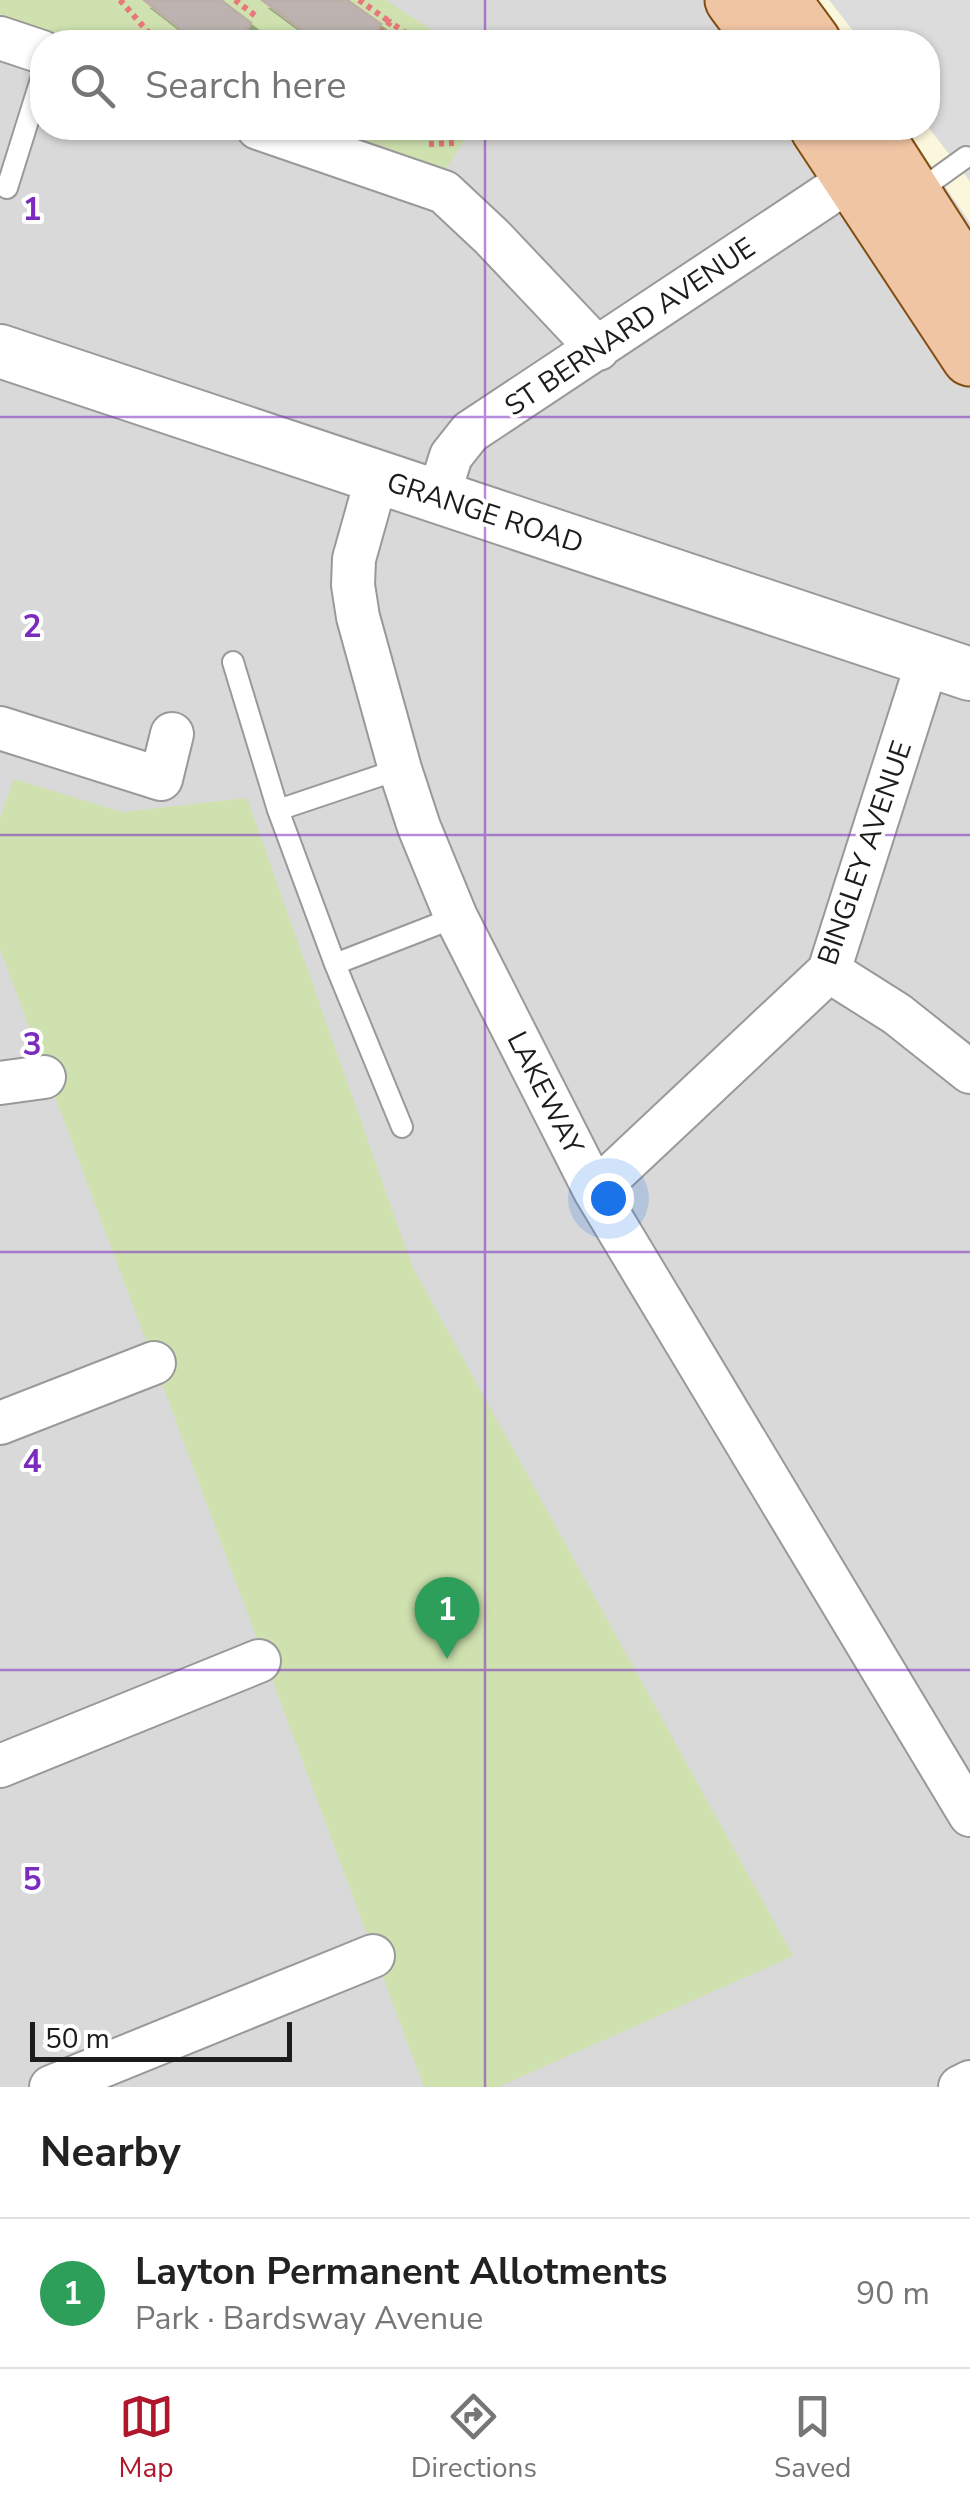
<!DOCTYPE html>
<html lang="en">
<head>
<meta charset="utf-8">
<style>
	:root { --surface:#fff; --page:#f2f2f2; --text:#222; --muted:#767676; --line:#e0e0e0; --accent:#b0172c }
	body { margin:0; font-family:"Nunito Sans",sans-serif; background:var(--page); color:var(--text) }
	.scale { position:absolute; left:30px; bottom:25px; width:262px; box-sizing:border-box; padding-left:10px; border:5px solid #1c1c1c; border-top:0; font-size:28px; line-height:35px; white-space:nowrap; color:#1c1c1c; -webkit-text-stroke:8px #fff; paint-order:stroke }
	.you { position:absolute; left:608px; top:1198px; width:35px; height:35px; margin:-25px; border:8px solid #fff; border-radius:50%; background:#1a73e8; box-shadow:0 0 0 15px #1a73e833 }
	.badge { display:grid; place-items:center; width:65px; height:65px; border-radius:50%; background:var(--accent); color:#fff; font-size:32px; font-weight:700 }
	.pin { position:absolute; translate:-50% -82px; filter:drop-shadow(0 2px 5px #0008) }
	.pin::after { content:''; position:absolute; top:52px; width:35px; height:30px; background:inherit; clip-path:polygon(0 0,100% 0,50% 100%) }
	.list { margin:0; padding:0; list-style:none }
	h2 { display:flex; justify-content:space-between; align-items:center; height:130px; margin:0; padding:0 40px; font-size:42px }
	h2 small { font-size:32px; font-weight:400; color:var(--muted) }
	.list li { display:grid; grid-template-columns:65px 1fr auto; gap:30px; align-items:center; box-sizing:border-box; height:150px; padding:0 40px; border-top:2px solid var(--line) }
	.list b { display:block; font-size:38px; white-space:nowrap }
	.list p { margin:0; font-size:32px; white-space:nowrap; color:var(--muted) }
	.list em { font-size:32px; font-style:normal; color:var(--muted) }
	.icon { flex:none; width:55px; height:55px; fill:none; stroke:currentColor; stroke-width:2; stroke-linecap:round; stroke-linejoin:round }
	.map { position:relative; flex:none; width:970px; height:2087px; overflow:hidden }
	.search { position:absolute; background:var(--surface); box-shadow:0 2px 8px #0004; left:30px; right:30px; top:30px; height:110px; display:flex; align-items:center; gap:25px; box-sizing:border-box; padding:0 35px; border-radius:40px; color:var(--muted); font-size:38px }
	.sheet { height:280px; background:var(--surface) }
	nav { display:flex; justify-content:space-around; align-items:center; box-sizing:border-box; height:140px; border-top:2px solid var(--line); background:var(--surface); font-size:28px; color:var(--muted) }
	nav a { display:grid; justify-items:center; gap:5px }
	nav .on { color:var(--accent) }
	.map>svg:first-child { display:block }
	.residential { fill:#dad9d9; fill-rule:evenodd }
	.education { fill:#fbf7dd }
	.grass { fill:#cee1ae }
	.parking { fill:#dcdcdc }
	.building { fill:#bcb3b0; stroke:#bcada7; stroke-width:2.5; filter:url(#shadow) }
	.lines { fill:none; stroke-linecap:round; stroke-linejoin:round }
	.service-casing { stroke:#999; stroke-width:24 }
	.minor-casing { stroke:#999; stroke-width:46 }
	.tertiary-casing { stroke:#999; stroke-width:56 }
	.primary-casing { stroke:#824d11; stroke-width:59 }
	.path { stroke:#e8777b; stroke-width:6; stroke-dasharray:5 5; stroke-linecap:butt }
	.service { stroke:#fff; stroke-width:20 }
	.minor { stroke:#fff; stroke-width:42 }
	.tertiary { stroke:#fff; stroke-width:52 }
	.primary { stroke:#f0c5a4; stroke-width:55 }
	.grid { fill:none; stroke:#7b2cbf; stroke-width:2.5; stroke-opacity:0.55 }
	.labels { text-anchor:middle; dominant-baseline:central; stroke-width:8; stroke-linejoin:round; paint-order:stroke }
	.street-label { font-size:28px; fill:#1c1c1c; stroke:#fff }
	.grid-label { font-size:32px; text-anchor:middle; font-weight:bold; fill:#7b2cbf; stroke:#fff; stroke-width:8; stroke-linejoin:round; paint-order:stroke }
</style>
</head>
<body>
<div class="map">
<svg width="970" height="2087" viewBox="0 0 970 2087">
	<defs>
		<filter id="shadow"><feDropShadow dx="9" dy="9" stdDeviation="0" flood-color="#0004"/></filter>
	</defs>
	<rect width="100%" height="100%" fill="#ece8e3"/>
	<path class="residential" d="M0,0H970V2087H0ZM42,42H928V128H42Z"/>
	<path class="education" d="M818,0H970V223L905,128H928V42H847Z"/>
	<path class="grass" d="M0,0H386L450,42H68L0,18Z
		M309,128H472L443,174Z
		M14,779L122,812L247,798L412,1266L793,1956L498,2087H424L0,949V818Z"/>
	<path class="parking" d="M829,0H970V181L928,127V42H862Z"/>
	<path class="building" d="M144,0H221L251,23L237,42H198Z
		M262,0H347L381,24L367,42H319Z"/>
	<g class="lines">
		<defs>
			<path id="service" d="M7,188L42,76
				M916,193L966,157
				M233,662L278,810L335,964L402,1127
				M278,810L400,769
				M335,964L456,917"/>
			<path id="minor" d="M0,38L42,52
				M258,128L444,192L492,237L598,349
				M377,477L354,559L353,585L358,617L400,769L419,827L456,917L595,1191L970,1815
				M438,497L451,456L470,432L851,179
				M0,728L161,779L172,734
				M829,971L897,1014L970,1072
				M0,1083L44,1077
				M595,1191L829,971L928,660
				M0,1423L154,1363
				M0,1766L259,1661
				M51,2087L373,1956
				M960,2087L970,2082"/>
			<path id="tertiary" d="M0,351L970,674"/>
			<path id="primary" d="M733,0L764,42
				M782,0L813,42
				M818,128L970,358
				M871,128L970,282"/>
		</defs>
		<use href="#service" class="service-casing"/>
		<use href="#minor" class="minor-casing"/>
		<use href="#tertiary" class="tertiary-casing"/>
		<use href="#primary" class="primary-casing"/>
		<path class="path" d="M120,0L157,42
			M235,0L257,17
			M359,0L390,22
			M376,42L390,22L419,42
			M429,144L454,143L464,128"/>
		<use href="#service" class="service"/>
		<use href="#minor" class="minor"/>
		<use href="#tertiary" class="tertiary"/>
		<use href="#primary" class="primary"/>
	</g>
	<path class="grid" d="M485,0V42M485,128V2087M0,417H970M0,835H970M0,1252H970M0,1670H970"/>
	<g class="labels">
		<g class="street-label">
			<text transform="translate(630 327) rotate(-34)">ST BERNARD AVENUE</text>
			<text transform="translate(485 513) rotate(18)">GRANGE ROAD</text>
			<text transform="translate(865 853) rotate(-71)">BINGLEY AVENUE</text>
			<text transform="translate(545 1093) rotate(63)">LAKEWAY</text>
		</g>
	</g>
	<g class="grid-label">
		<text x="32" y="220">1</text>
		<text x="32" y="637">2</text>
		<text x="32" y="1055">3</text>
		<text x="32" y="1472">4</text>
		<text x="32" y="1890">5</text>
	</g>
</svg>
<div class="scale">50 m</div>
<div class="you"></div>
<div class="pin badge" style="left:447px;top:1659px;background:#2e9e5b">1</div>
<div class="search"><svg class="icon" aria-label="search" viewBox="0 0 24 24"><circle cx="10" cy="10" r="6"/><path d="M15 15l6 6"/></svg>Search here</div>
</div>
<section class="sheet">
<h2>Nearby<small></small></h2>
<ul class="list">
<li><span class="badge" style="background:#2e9e5b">1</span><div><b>Layton Permanent Allotments</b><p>Park · Bardsway Avenue</p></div><em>90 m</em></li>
</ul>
</section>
<nav>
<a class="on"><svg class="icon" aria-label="map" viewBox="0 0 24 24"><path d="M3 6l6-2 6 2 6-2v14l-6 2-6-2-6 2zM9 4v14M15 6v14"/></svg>Map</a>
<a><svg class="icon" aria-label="directions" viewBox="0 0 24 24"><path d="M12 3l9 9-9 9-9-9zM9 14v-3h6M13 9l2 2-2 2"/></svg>Directions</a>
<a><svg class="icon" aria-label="saved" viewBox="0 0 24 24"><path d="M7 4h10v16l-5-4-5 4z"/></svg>Saved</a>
</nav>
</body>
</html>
